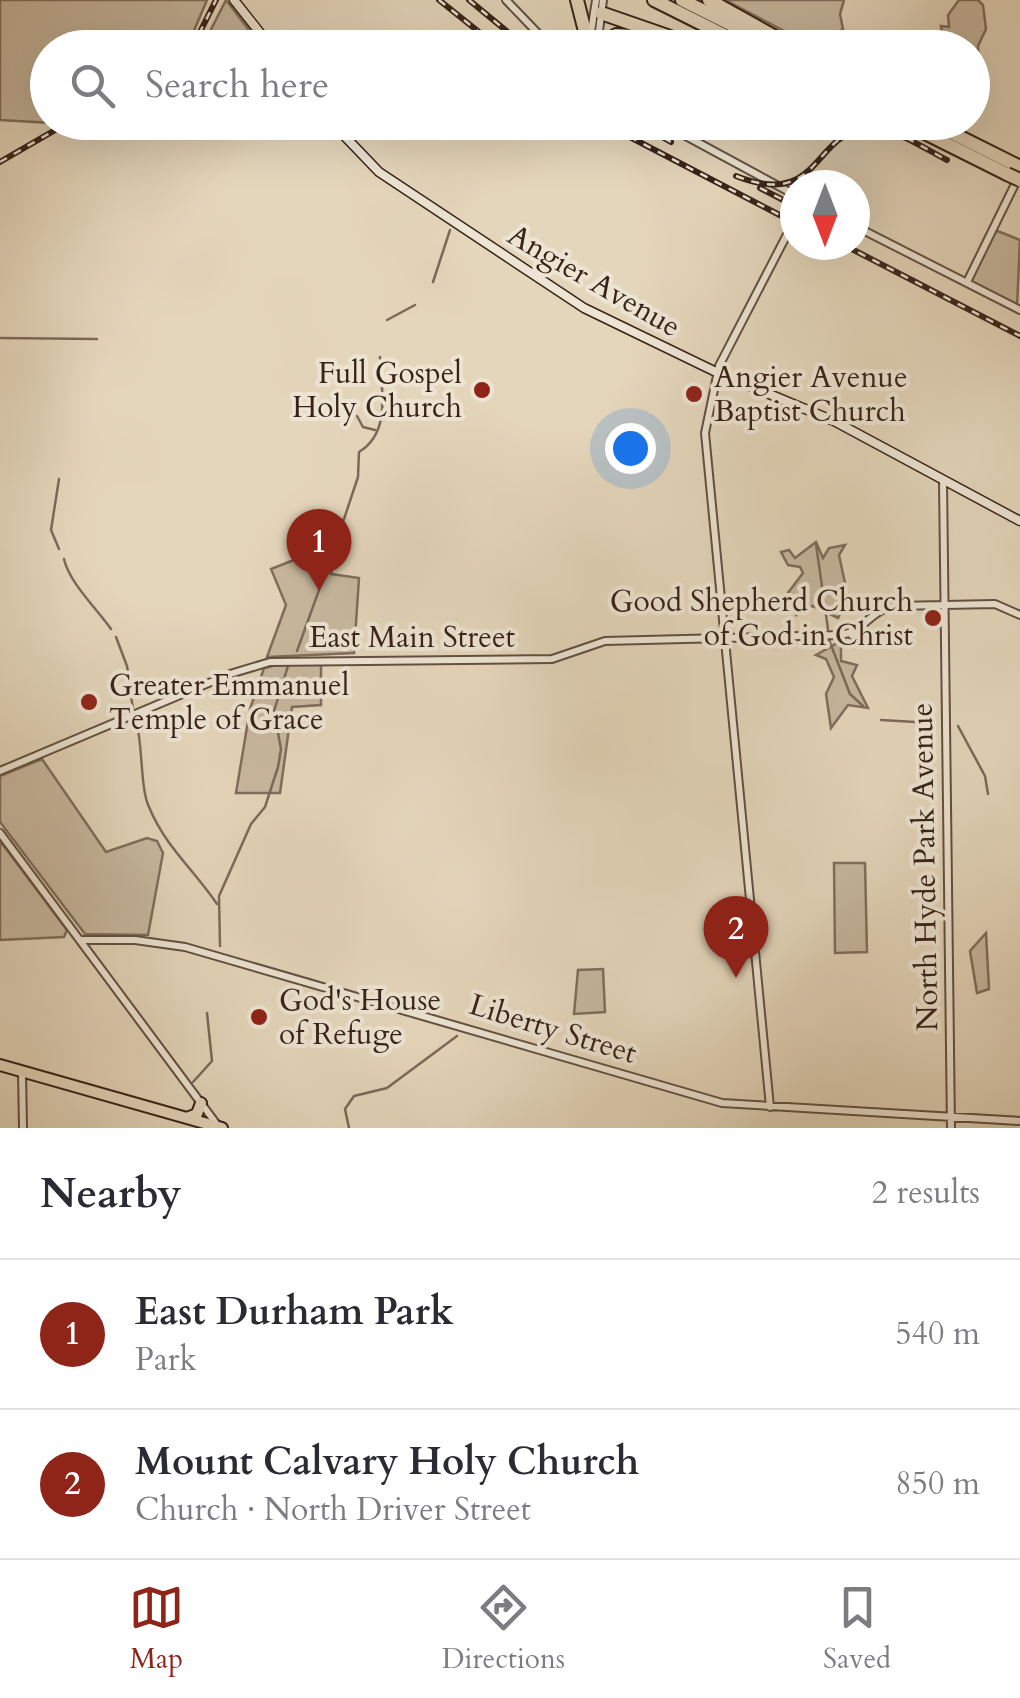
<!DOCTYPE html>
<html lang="en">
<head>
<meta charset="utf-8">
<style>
	:root { --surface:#fff; --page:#f7f7f7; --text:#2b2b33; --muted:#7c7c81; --line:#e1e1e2; --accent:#8f2418 }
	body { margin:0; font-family:Cardo,serif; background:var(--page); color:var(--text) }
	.compass { position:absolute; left:780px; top:170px; width:90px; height:90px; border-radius:50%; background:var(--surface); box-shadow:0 10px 40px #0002; rotate:180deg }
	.you { position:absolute; left:630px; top:448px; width:35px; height:35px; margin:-25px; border:8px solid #fff; border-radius:50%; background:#1a73e8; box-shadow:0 0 0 15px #1a73e833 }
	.badge { display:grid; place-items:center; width:65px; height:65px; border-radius:50%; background:var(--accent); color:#fff; font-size:32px; font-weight:700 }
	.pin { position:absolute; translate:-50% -82px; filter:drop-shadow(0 2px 5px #0008) }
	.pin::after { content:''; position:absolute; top:52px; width:35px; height:30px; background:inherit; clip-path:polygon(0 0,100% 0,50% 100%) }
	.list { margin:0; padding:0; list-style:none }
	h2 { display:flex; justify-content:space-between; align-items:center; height:130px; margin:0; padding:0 40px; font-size:42px }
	h2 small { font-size:32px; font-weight:400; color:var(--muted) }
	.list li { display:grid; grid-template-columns:65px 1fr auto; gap:30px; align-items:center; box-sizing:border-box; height:150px; padding:0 40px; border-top:2px solid var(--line) }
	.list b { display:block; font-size:38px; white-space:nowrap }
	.list p { margin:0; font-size:32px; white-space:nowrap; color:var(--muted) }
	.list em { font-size:32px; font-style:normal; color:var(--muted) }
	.icon { flex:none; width:55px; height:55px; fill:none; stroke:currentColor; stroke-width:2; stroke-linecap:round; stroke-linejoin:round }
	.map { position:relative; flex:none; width:1020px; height:1128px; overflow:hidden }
	.search { position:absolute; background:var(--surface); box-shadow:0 10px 40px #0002; left:30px; right:30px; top:30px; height:110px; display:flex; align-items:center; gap:25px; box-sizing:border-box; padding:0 35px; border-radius:55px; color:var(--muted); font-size:38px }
	.sheet { height:430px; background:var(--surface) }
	nav { display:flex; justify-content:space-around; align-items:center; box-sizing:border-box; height:140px; border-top:2px solid var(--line); background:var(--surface); font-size:28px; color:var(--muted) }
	nav a { display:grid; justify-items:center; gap:5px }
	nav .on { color:var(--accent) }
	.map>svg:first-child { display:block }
	.green { fill:#c7b89f; stroke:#7f6e5c; stroke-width:2.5 }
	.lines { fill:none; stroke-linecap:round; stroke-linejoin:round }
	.stream { stroke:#7b6a59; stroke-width:2.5 }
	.tertiary-casing { stroke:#625041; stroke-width:10 }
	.secondary-casing { stroke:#372318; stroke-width:11 }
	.primary-casing { stroke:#372318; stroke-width:14 }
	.motorway-casing { stroke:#372318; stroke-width:16 }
	.tertiary { stroke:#ede4d3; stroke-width:6 }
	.secondary { stroke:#ede4d3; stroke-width:8 }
	.primary { stroke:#e4d6bb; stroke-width:10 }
	.motorway { stroke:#e4d6bb; stroke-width:12 }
	.rail-casing { stroke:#372318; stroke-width:6 }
	.rail { stroke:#ede4d3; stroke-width:2.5; stroke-dasharray:8; stroke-linecap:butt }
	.motorway-bridge-casing { stroke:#372318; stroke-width:16; stroke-linecap:butt }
	.motorway-bridge { stroke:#e4d6bb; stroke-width:12 }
	.poi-dot { fill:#8f2418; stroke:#ede4d3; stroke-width:4 }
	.labels { text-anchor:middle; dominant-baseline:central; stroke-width:8; stroke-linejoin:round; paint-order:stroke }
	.street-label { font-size:30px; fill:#372318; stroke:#ede4d3 }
	.poi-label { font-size:30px; fill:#372318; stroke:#ede4d3; text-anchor:start }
</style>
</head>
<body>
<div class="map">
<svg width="1020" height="1128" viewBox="0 0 1020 1128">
	<rect width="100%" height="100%" fill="#e4d6bb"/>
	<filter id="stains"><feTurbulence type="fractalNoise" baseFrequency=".002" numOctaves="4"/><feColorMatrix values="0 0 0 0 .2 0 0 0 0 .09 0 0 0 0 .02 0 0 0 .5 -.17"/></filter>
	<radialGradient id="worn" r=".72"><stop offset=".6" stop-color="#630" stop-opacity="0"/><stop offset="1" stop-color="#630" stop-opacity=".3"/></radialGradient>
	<path class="green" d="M0,0H207L187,47L48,48V122L52,123L0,120Z
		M226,0L262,47H202Z
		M725,0H844L840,14L843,29L831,36L844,47H815Z
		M959,0H978L983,5L986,29L978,46L979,69L973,94L972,48L939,47L944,44L941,26L949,27L948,15Z
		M995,230L1020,240L1017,307L969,282Z
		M816,542L823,558L829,548L845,545L839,555L848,597L838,618L813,606L796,615L794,603L781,602L803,573L800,567L788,565L781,552L789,550L795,558Z
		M337,543L331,574L359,578L354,653L267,657L286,605L271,569Z
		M841,641V661L857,665L852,676L868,708L848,705L831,728L826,694L834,677L826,659L816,655Z
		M281,664H321V705L292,707L280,793H236L250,709L264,668Z
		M42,759L106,852L147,838L157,841L163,853L148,935L85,934L0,822V776Z
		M0,841L67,930L64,937L0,940Z
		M834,863H865L867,952L835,953Z
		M986,933L989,989L977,993L970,951Z
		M603,969L605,1012L574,1014L578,970Z"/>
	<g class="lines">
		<path class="stream" d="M433,282L450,230
			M387,320L415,305
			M0,338L97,339
			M357,416L363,427L375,430
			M59,479L51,530L59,549
			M341,528L358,477L359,452C392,432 381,389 380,357
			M816,544L828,629
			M64,559C69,582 96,608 111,629
			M116,637L127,666L133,709
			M829,640L850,694L863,706
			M297,651L336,543
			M136,720C143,745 140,788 149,807C165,846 194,870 217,904
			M881,720L933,723
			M958,726L985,776L988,794
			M220,946L219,896L251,824L265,807L278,767L281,749L274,711L288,666
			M193,1082L212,1061L207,1013
			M349,1128L345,1109L354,1096L387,1088L457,1036"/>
		<defs>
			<path id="tertiary" d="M506,0L552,48
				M590,38L596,0
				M597,46L603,0
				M660,122L795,195
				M855,226L1020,310
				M967,282L1017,180
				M943,481L951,1128
				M852,635L873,634
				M0,771L230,674L270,662L552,659L605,641L841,635C865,631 871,609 895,606L995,604L1020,615
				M0,833L218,1126
				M80,940H135L185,947L722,1103L1020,1121
				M22,1071L23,1128
				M770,1107L705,433L719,366L795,219"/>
			<path id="secondary" d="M234,0L272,48
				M331,122L379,172L584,308L714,371L834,421L1020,521"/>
			<path id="primary" d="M0,1065L222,1128
				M187,1118L197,1114L201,1103"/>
			<path id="motorway" d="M577,0L589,47
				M654,0L750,48
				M682,0L778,48
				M709,0L795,48
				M601,13L702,48
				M599,48L616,35L647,37
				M903,122L1007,174
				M930,122L1020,167"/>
		</defs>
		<use href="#tertiary" class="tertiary-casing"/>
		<use href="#secondary" class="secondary-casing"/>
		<use href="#primary" class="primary-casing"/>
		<use href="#motorway" class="motorway-casing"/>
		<use href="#tertiary" class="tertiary"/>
		<use href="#secondary" class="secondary"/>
		<use href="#primary" class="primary"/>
		<use href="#motorway" class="motorway"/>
		<defs>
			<path id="rail" d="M439,0L499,48
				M469,0L527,48
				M192,48L216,0
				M601,122L795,223
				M636,122L671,142
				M0,162L69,122
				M736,176C825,211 811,126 874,129C899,130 925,149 947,160
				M760,188L795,206
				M844,245L1020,336"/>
		</defs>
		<use href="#rail" class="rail-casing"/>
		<use href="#rail" class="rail"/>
		<defs>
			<path id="motorway-bridge" d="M1007,174L1020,180"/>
		</defs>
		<use href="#motorway-bridge" class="motorway-bridge-casing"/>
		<use href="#motorway-bridge" class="motorway-bridge"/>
	</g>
	<g class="poi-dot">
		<circle cx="482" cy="390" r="10"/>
		<circle cx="694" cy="394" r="10"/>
		<circle cx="933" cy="618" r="10"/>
		<circle cx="89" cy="702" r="10"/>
		<circle cx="259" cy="1017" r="10"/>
	</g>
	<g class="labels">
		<g class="street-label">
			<text transform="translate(594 281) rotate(30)">Angier Avenue</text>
			<text x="412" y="637">East Main Street</text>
			<text transform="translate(925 867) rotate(-91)">North Hyde Park Avenue</text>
			<text transform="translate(553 1029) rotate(17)">Liberty Street</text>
		</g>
		<g class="poi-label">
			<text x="462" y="373" text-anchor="end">Full Gospel<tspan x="462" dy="34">Holy Church</tspan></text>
			<text x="714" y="377">Angier Avenue<tspan x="714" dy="34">Baptist Church</tspan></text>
			<text x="913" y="601" text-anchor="end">Good Shepherd Church<tspan x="913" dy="34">of God in Christ</tspan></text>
			<text x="109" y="685">Greater Emmanuel<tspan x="109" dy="34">Temple of Grace</tspan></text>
			<text x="279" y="1000">God's House<tspan x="279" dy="34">of Refuge</tspan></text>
		</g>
	</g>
	<rect width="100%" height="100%" filter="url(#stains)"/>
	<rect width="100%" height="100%" fill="url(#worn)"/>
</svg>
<svg class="compass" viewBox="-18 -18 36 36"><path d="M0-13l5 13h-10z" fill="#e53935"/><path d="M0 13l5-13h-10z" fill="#7c7c81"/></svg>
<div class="you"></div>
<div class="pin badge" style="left:319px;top:591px">1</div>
<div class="pin badge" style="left:736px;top:978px">2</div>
<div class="search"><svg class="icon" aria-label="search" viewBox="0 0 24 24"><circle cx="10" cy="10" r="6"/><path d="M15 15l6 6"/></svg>Search here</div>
</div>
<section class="sheet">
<h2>Nearby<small>2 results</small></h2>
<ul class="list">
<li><span class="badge">1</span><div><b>East Durham Park</b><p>Park</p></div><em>540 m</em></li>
<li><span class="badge">2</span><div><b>Mount Calvary Holy Church</b><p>Church · North Driver Street</p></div><em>850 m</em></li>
</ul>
</section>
<nav>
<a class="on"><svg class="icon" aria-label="map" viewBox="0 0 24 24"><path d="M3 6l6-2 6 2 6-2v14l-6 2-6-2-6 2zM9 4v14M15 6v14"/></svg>Map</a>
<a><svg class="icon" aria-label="directions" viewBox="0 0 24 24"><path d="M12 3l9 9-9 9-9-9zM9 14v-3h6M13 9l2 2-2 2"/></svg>Directions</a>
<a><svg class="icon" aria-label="saved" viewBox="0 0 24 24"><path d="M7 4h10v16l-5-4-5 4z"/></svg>Saved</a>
</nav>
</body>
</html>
